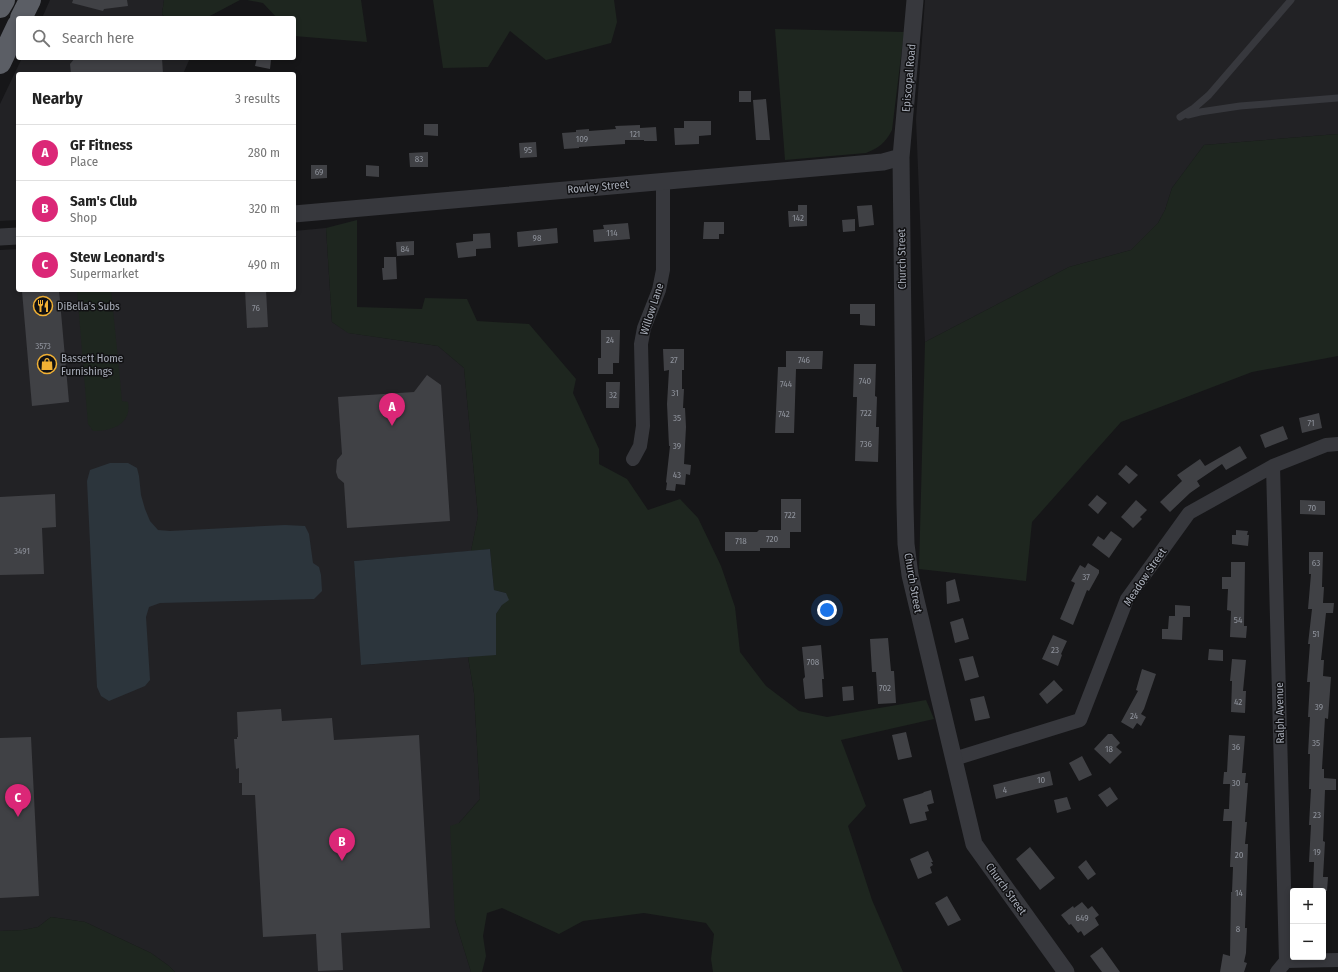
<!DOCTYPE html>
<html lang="en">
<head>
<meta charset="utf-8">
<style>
	:root { --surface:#fff; --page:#f6f6f6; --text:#222; --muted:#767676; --line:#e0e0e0; --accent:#db2777 }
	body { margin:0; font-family:"Fira Sans Condensed",sans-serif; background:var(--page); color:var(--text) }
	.controls { position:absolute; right:12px; bottom:12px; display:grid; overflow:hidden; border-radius:4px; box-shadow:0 2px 6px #0003 }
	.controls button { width:36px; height:36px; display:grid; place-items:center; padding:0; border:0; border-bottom:1px solid var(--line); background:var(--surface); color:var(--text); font:20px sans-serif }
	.you { position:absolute; left:827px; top:610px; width:14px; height:14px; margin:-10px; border:3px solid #fff; border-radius:50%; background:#1a73e8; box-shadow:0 0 0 6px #1a73e833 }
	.badge { display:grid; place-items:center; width:26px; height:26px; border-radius:50%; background:var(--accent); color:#fff; font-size:13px; font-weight:700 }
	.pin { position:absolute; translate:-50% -33px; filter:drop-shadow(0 1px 2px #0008) }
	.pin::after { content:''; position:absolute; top:21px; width:14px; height:12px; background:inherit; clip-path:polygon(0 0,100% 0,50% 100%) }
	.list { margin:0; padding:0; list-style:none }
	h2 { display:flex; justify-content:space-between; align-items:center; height:52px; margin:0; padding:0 16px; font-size:17px }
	h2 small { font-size:13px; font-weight:400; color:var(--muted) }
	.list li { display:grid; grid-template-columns:26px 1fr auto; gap:12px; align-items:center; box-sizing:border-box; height:56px; padding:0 16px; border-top:1px solid var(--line) }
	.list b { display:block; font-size:15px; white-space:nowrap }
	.list p { margin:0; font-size:13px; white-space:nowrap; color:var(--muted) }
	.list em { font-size:13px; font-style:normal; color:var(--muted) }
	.icon { flex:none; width:22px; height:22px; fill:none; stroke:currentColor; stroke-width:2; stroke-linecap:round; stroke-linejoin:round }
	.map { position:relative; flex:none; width:1338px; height:972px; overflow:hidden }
	.search { position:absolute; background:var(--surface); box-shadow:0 2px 6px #0003; left:16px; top:16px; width:280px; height:44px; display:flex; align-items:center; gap:10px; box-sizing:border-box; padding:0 14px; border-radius:4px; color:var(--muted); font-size:15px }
	.panel { position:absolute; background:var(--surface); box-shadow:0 2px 6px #0003; left:16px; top:72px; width:280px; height:220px; border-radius:4px }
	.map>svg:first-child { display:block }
	.built { fill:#222225 }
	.green { fill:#1e261f }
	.water { fill:#2c353c }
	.building { fill:#404145 }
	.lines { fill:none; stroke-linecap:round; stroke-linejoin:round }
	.service { stroke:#37383d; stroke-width:7 }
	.minor { stroke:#37383d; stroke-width:14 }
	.tertiary { stroke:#37383d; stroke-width:17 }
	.trunk { stroke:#5b5e65; stroke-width:22 }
	.labels { text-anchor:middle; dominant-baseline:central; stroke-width:3; stroke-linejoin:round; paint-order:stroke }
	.number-label { font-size:9px; fill:#8e929b }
	.street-label { font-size:11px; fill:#a8adb8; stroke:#111113 }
	.poi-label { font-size:11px; fill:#a8adb8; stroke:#111113; text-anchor:start }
</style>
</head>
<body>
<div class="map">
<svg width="1338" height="972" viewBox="0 0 1338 972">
	<rect width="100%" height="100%" fill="#161618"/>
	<path class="built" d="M50,0H164L162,14L165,18H42Z
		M925,0H1338V134L1204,145L1172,188L1165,210L1158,223L1131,250L1069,267L925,342L916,119Z
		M22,58H190L183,74H18V220L0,221V104Z
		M326,228L332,322L349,333L438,346L464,368L478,516L471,551L354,561L362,665L468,657L474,693L480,799L459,823L455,920L471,972H175L169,966L151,953L85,922L51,917L38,927L23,930L0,931V250L18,249V290H294V231Z"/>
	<path class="green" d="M164,0H240L206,18H165L162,14Z
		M247,0H361L367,42L294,36V18H277L263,3Z
		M433,0H614L617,22L611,43L546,60L510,31L488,67L443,68Z
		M775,29L904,32L892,130C886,142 879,148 866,153L785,160Z
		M1338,134V356L1252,372L1121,422L1032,522L1026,581L919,569L925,342L1069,267L1131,250L1158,223L1165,210L1172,188L1204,145Z
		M357,220V307L422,309L425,298L467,299L477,321L529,324L576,379L573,393L599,449V464L627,479L648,510L680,499L698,518L721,566L735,607L740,652L766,686L799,711L827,717L926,700L934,719L841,740L866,806L848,826L872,900L903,972H713L711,959L714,934L706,923L644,913L583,921L559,934L502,908L487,913L483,936L486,956L482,972H471L455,920L450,826L459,823L480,799L474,693L468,657L496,654V614L502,605L506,593L494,590L490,549L471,551L478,516L464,368L438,346L348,333L332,322L326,228Z
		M77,290H111L117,349L122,401L128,402C132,424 112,431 93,431L88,424Z
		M51,917L85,922L151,953L169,966L175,972H0V931L23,930L38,927Z"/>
	<path class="water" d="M110,463H128L137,468L139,476L141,495L145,509L150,521L158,530L170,531L285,525L305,526L309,534L313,563L319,567L321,575L322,591L314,599L160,603L149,607L146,617L150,680L145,686L109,701L101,696L97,687L87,481L90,470Z
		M490,549L494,590L506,593L509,600L502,605L496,614V655L361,665L354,561Z"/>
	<path class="building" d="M73,0H127L128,6L104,9L103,11L72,3Z
		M75,58H162L163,74H71L70,64Z
		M257,58L271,60L270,69L255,66Z
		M739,91H751V102H739Z
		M766,99L770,140H756L753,100Z
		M684,121H711V135L699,136V144L675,145L674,128H684Z
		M424,124H438V136L424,135Z
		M640,125V128L656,127L657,141H644V140H625V144L579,147V148L564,149L562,133L576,132V130L589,129V131L616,129L615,126Z
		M536,142L537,157L520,158L519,143Z
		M428,152V167H410L409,153Z
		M311,165H327V178L311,179Z
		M366,165L379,166V177L366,176Z
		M798,205H807V226L789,227L788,211H798Z
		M872,205L874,225L859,227L857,206Z
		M855,219V231L843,232L842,220Z
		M704,222H724V234H719V239H703Z
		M628,223L630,239L594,242L593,230L604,229L603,225Z
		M557,228L558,243L518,247L517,232Z
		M490,233L491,248L476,249V256L458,258L456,243L473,241V234Z
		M414,241V255L397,256L396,242Z
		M384,257H396L397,279L383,280L382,268H384Z
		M29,290H59L69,402L32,406L22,291Z
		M245,290H266L268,327L247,328Z
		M850,304H875V326L860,325V314H850Z
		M601,330H620L619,363H613V374H598V358H601Z
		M663,349H684V370H682V389H684L683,408H685L686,427L684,464L691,465L690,475L686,474L685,485L676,484L675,491L666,490L667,483L666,482L670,446H669L667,404L669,370L664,371Z
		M786,351H823L822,369H796L794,433H775L778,367H786Z
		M854,364H876L875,396L877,397L876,427H879L878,462L855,461L857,397H853Z
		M427,375L441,385L450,521L347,528L344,483L338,478L336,472L337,460L342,454L338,397L414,392Z
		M606,382H620L619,408H606Z
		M1319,413L1322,428L1302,433L1299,418Z
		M1283,426L1288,439L1265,448L1260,435Z
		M1240,446L1247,458L1226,470L1222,464L1197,481L1200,486L1190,493L1170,512L1160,502L1182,481L1177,475L1200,459L1205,466Z
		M1126,465L1138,475L1129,484L1118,474Z
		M55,494L56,527L42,528L44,574L0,575V497Z
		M1097,495L1107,503L1098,514L1088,505Z
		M781,499H801V532H790V548H760V551H725V532H757L759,530H781Z
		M1136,500L1147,510L1140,517L1142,519L1133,528L1121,517Z
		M1300,500L1325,501V515L1300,514Z
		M1236,530L1248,531L1247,535H1249L1248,546L1232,544V535H1236Z
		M1111,531L1122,539L1109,558L1092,545L1098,536L1104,540Z
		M1309,552H1323L1322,587H1324L1323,603H1334L1333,613H1326L1321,660H1324L1323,676L1331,677L1328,719L1325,718L1322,769H1324V778L1336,779V790H1325L1323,841L1325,842L1323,877H1328L1327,891H1313L1314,862H1309L1311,825H1309L1311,789H1309L1310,754H1308L1310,717H1308L1310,682H1307L1310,644H1308L1312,609H1308L1311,574H1309Z
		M1231,562H1245L1244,626H1247L1246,638L1230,637L1231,611L1227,610L1228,589H1222V577H1231Z
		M1088,563L1099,570V573L1089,591L1087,590L1073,625L1060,619L1075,583L1071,581L1080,565L1085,568Z
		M955,579L960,601L947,604L946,582Z
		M1175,605L1190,606V617H1183L1182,640L1162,639V629H1168L1169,616H1175Z
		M963,618L969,639L955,643L950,622Z
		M1053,635L1067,641L1061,654L1062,655L1058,666L1042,659Z
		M888,638L891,671H894L896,703L878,704L876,672H872L870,639Z
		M821,645L824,679H822L823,697L805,699L803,679L805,677L802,647Z
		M1209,649L1223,650V661L1208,660Z
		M973,656L979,677L965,681L959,659Z
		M1232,659L1246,660L1243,691H1246L1245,713L1231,712L1232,681H1230Z
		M1142,669L1156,674L1144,709L1141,714L1146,717L1141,726L1137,723L1133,729L1121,722L1138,691L1136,690Z
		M1054,680L1063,690L1047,704L1039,694Z
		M853,686L854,700L843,701L842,687Z
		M984,696L990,718L975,721L970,699Z
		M281,709L282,721L332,718L334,740L419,735L430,928L341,933L343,970L318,971L316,934L263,937L255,795H242V783H239V768L236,769L234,739H237V737H238L237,712Z
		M906,732L912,757L898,760L892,735Z
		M1108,734H1112L1120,743L1116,747L1122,752L1110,764L1094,749Z
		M1229,735L1245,736L1242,773H1246L1245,783H1248L1245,822H1247L1245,844H1248L1245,928H1247L1246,953L1244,962L1247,963L1244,972H1220L1223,954L1230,956L1231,892H1232L1233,867H1230L1232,821H1223L1224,809H1229L1230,784H1223L1224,772H1227Z
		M31,737L39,896L0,898V738Z
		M1082,756L1092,775L1079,781L1069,763Z
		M1050,771L1053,785L996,799L993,785Z
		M1110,787L1118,799L1107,807L1098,795Z
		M931,790L934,803L927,805L929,811L925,812L927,820L910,824L903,799L923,793L924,792Z
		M1067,797L1071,809L1057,813L1054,800Z
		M1030,847L1055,878L1040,890L1016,859Z
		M928,851L933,862H931L933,865L930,867L932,873L918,879L910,859Z
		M1086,860L1096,874L1088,880L1078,867Z
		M947,896L961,920L948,926L935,903Z
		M1082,902L1088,909L1092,906L1099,915L1095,918L1099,925L1084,936L1081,931L1078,933L1071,924L1069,925L1061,915L1073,906L1074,908Z
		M1102,947L1120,972H1102L1090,956Z"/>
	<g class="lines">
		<path class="service" d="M1188,115L1200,112L1240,106L1338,98
			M1180,117L1194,108L1209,95L1291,0"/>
		<path class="minor" d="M633,459L640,446L643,426L641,344L644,328L659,290L663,270V181
			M1273,466L1286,961
			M954,759L1080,720L1127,599L1189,513L1273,466L1326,445L1338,444
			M1277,972L1286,961L1338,960"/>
		<path class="tertiary" d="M915,0L901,157L905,505L906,544L910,575L974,844L1066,972
			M294,214L883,162L901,157
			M0,237L18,236"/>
		<path class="trunk" d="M0,7L4,0
			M21,18L30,0
			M0,63L18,25"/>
	</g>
	<defs>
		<symbol id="restaurant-ring" viewBox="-11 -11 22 22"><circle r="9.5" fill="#111113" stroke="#f2b134" stroke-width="1.5"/><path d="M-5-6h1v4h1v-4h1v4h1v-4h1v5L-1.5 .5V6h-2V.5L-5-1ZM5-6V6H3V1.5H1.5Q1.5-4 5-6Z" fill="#f2b134"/></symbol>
		<symbol id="shop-ring" viewBox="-11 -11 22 22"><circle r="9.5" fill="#111113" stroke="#f2b134" stroke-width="1.5"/><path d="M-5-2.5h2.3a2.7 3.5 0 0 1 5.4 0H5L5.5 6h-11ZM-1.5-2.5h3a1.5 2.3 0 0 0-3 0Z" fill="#f2b134"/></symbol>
	</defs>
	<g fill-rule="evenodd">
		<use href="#restaurant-ring" x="32" y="295" width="22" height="22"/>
		<use href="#shop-ring" x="36" y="353" width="22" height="22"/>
	</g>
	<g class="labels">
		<g class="number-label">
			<text x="635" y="134">121</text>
			<text x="582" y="139">109</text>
			<text x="528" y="150">95</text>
			<text x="419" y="159">83</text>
			<text x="319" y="172">69</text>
			<text x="798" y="218">142</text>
			<text x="612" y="233">114</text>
			<text x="537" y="238">98</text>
			<text x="405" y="249">84</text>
			<text x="256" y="308">76</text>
			<text x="610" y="340">24</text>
			<text x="43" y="346">3573</text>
			<text x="674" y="360">27</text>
			<text x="804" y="360">746</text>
			<text x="865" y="381">740</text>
			<text x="786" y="384">744</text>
			<text x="675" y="393">31</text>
			<text x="613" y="395">32</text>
			<text x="866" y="413">722</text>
			<text x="784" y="414">742</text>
			<text x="677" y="418">35</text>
			<text x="1311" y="423">71</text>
			<text x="866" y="444">736</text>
			<text x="677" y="446">39</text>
			<text x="677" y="475">43</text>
			<text x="1312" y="508">70</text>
			<text x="790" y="515">722</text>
			<text x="772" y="539">720</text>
			<text x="741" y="541">718</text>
			<text x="22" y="551">3491</text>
			<text x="1316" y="563">63</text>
			<text x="1086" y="577">37</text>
			<text x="1238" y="620">54</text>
			<text x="1316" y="634">51</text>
			<text x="1055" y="650">23</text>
			<text x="813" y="662">708</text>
			<text x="885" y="688">702</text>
			<text x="1238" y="702">42</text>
			<text x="1319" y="707">39</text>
			<text x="1134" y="716">24</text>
			<text x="1316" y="743">35</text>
			<text x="1236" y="747">36</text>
			<text x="1109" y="749">18</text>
			<text x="1041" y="780">10</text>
			<text x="1236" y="783">30</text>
			<text x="1005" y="790">4</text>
			<text x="1317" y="815">23</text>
			<text x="1317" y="852">19</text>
			<text x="1239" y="855">20</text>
			<text x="1239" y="893">14</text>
			<text x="1082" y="918">649</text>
			<text x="1238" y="929">8</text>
		</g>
		<g class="street-label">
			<text transform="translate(909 78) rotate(-85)">Episcopal Road</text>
			<text transform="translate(598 187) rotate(-5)">Rowley Street</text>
			<text transform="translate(902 259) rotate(-91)">Church Street</text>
			<text transform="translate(652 309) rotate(-72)">Willow Lane</text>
			<text transform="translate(1145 577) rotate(-56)">Meadow Street</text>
			<text transform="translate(913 583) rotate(80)">Church Street</text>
			<text transform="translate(1280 713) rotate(-91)">Ralph Avenue</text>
			<text transform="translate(1006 889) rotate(54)">Church Street</text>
		</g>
		<g class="poi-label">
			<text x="57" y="306">DiBella's Subs</text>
			<text x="61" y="358">Bassett Home<tspan x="61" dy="13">Furnishings</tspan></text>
		</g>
	</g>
</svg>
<div class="controls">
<button>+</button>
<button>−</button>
</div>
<div class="you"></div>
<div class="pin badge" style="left:392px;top:426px">A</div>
<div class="pin badge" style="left:342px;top:861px">B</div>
<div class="pin badge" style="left:18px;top:817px">C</div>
<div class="search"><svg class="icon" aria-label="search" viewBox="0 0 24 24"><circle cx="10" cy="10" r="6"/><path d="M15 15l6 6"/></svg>Search here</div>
<section class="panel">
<h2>Nearby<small>3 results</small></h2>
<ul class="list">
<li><span class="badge">A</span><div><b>GF Fitness</b><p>Place</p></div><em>280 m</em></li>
<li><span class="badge">B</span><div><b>Sam's Club</b><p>Shop</p></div><em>320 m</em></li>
<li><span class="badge">C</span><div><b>Stew Leonard's</b><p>Supermarket</p></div><em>490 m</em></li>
</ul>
</section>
</div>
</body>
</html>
